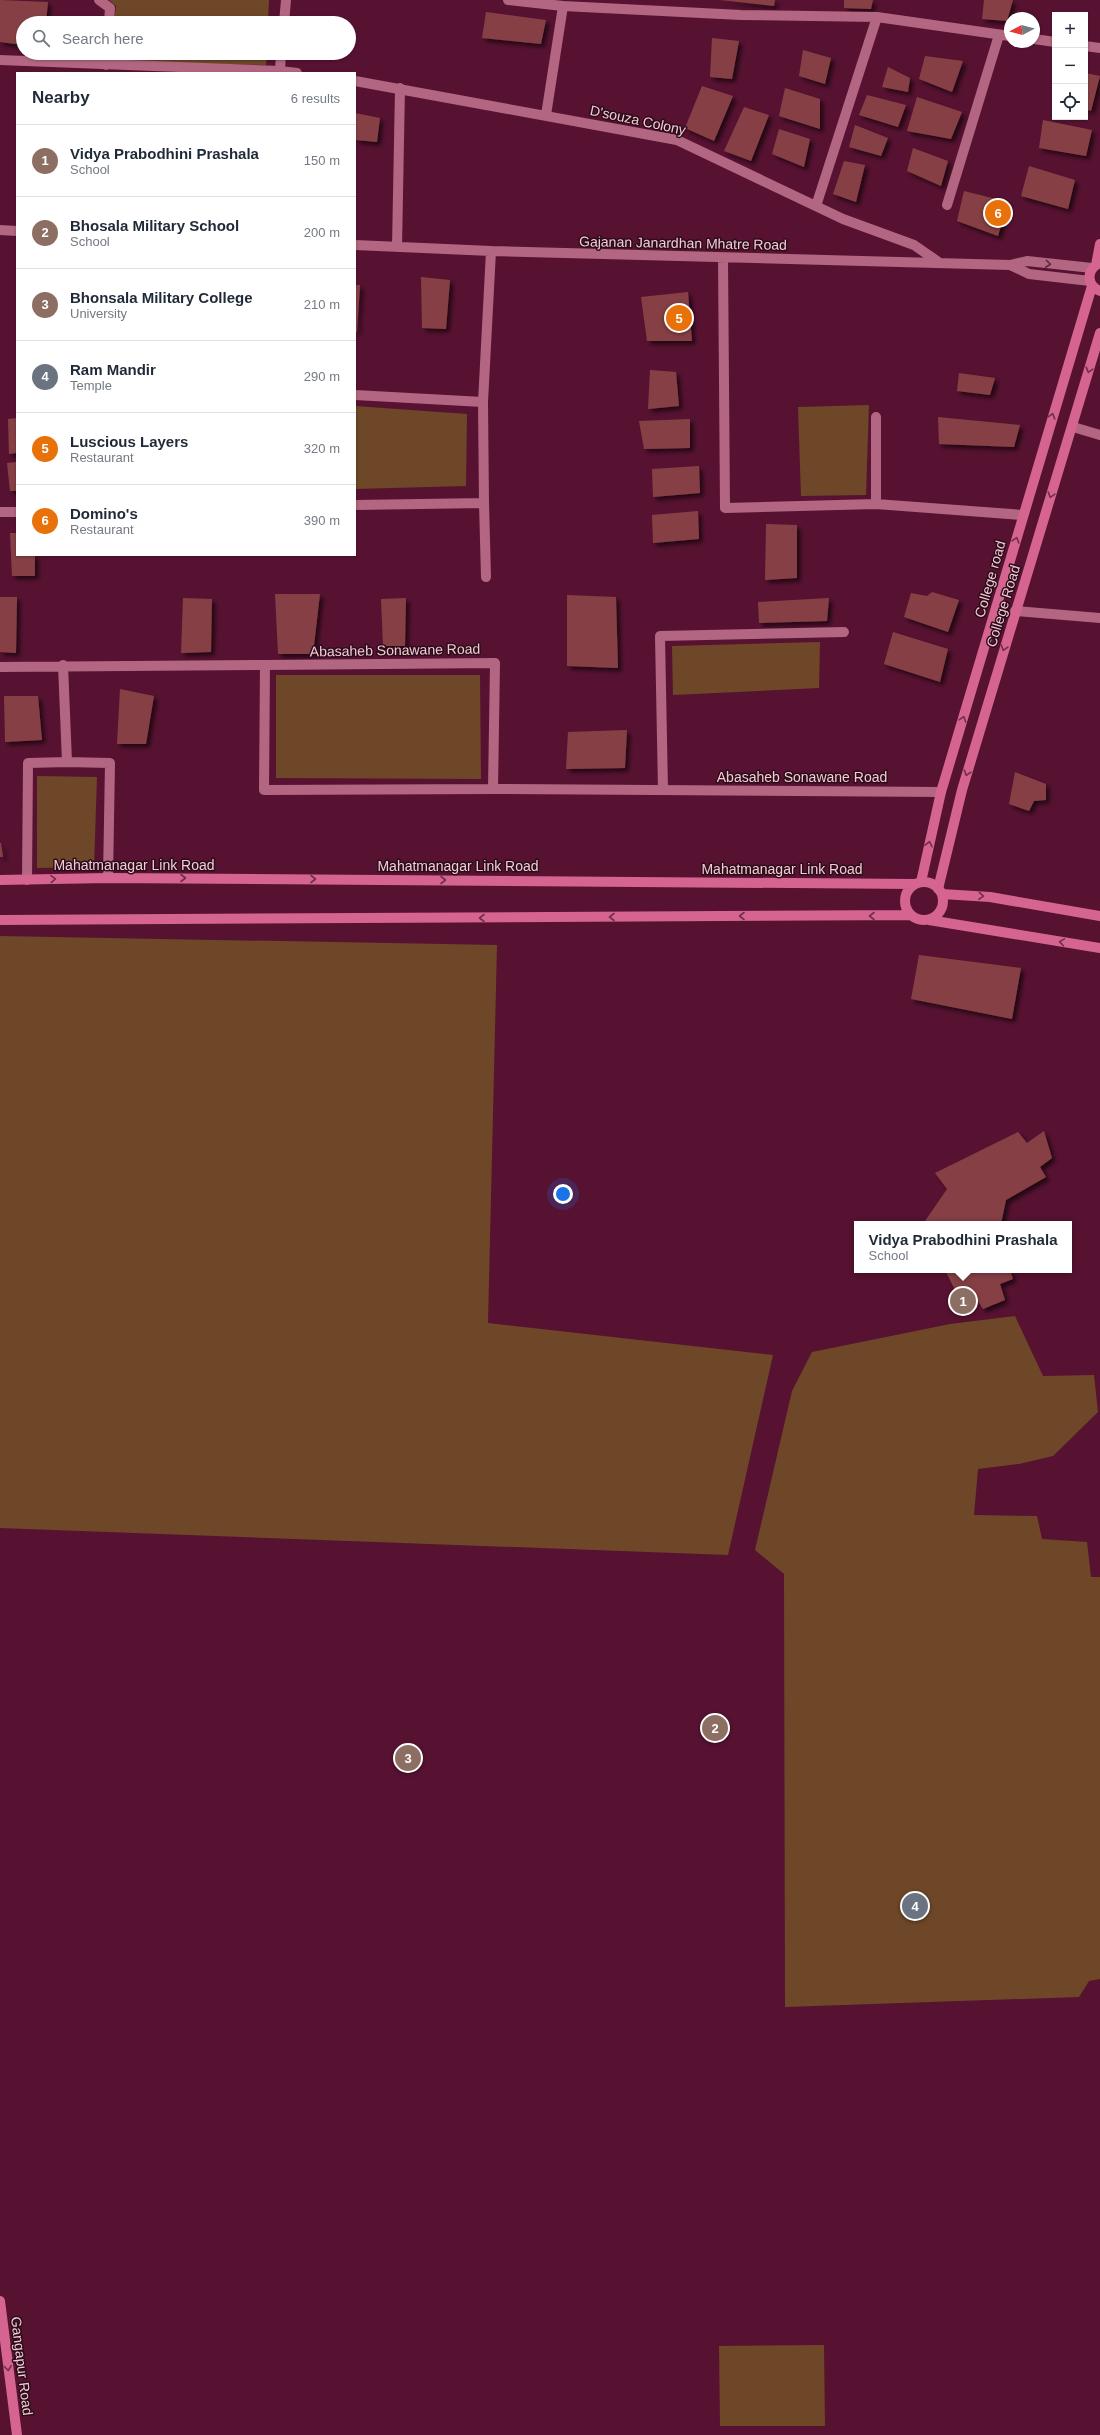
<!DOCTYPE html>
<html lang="en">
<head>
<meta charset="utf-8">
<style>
	:root { --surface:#fff; --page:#f6f6f7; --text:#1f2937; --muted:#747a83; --line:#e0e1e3; --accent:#7c3aed }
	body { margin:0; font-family:Helvetica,sans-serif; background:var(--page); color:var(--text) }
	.controls { position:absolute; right:12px; top:12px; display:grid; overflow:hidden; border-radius:0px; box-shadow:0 1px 3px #0004 }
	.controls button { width:36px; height:36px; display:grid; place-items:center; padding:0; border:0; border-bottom:1px solid var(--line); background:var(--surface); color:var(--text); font:20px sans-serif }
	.compass { position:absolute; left:1004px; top:12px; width:36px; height:36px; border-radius:50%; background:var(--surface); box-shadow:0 1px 3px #0004; rotate:263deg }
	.you { position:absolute; left:563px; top:1194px; width:14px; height:14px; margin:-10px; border:3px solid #fff; border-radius:50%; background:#1a73e8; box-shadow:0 0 0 6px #1a73e833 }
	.badge { display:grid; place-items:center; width:26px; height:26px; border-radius:50%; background:var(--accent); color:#fff; font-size:13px; font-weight:700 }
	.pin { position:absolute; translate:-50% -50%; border:2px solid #fff; box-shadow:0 1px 4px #0006 }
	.popup { position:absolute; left:854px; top:1221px; width:218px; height:52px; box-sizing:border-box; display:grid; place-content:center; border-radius:0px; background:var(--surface); filter:drop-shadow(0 1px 3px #0005); font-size:13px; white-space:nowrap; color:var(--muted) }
	.popup b { font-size:15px; color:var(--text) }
	.popup::after { content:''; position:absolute; left:50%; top:100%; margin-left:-8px; border:8px solid transparent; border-top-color:var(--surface) }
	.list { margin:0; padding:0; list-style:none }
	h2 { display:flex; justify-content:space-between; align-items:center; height:52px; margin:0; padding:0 16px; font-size:17px }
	h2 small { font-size:13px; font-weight:400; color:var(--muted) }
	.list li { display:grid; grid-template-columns:26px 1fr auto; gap:12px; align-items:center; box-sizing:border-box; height:72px; padding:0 16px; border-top:1px solid var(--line) }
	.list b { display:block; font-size:15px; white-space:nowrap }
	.list p { margin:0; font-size:13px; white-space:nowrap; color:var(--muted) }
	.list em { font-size:13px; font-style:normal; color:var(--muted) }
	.icon { flex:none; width:22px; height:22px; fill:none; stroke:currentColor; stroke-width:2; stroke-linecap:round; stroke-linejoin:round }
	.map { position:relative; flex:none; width:1100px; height:2435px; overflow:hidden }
	.search { position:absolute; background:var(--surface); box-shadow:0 1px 3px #0004; left:16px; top:16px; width:340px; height:44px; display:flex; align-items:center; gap:10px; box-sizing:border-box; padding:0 14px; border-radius:22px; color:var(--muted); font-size:15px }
	.panel { position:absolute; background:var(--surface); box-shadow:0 1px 3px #0004; left:16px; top:72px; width:340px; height:484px; border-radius:0px }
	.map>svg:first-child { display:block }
	.green { fill:#6e4728 }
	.building { fill:#864145; filter:url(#shadow) }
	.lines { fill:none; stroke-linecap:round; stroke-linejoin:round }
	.minor { stroke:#b36682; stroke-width:10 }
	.major { stroke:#d66491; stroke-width:10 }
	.oneway { stroke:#5b2c3e }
	.oneway2 { stroke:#6f3049 }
	.labels { text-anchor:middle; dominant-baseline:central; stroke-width:3; stroke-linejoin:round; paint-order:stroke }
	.street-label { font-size:14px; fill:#f5cad7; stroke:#2b0d19 }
</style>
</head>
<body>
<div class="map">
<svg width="1100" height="2435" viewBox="0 0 1100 2435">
	<defs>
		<filter id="shadow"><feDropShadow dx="3.5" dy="3.5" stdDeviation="2" flood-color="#0009"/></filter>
	</defs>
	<rect width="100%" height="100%" fill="#571231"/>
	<path class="green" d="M109,0H269L268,23H114L116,6Z
		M112,53H267L266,65L111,62Z
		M869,405L866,495L801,496L798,407Z
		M355,406L467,414L466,486L355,489Z
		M820,642L819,688L673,695L672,646Z
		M276,675H480L481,779L276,778Z
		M37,776L97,777L94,867L37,868Z
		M0,936L497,945L488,1323L773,1355L728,1555L0,1528Z
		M1015,1316L1043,1376L1094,1375L1098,1412L1053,1456L1019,1464L978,1469L974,1515L1037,1516L1042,1539L1087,1542L1091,1577H1100V1979L1089,1981L1079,1997L785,2007L784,1574L755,1550L792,1391L812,1352L950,1324Z
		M824,2345L825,2426H720L719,2346Z"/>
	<path class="building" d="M0,0L48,2L46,23H23V45L0,42Z
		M720,0H775L774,6Z
		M844,0H873L871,9L844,8Z
		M984,0H1013L1007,21L982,19Z
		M486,12L546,20L541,44L482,38Z
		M712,38L739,41L732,79L710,77Z
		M803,50L831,58L825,84L799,76Z
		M925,56L963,61L952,92L919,79Z
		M888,67L910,78L908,92L882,87Z
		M1085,73L1100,76L1091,111L1085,109Z
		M702,86L733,96L714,141L685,128Z
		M785,88L820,99V129L779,116Z
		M1054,88H1055V102L1052,101Z
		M867,95L906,105L898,127L859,115Z
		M917,97L962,112L951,139L907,131Z
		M744,107L769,115L751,161L724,151Z
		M355,113L380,118L377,142L355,140Z
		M1043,120L1092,130L1086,156L1039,148Z
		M855,125L888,138L881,156L849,147Z
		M779,129L810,139L804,167L772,154Z
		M913,148L948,161L941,186L907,171Z
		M844,161L865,165L856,202L833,194Z
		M1029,166L1075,180L1068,209L1021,196Z
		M964,191L1008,202L998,236L957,221Z
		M421,277L450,280L446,329L422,328Z
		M355,285H360L357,332H355Z
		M688,292L692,341H647L641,297Z
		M650,370L676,372L679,406L648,409Z
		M959,373L995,378L990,395L957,391Z
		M938,417L1020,425L1014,447L939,444Z
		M17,418V453L9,454L8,419Z
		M690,419V448L644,449L639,421Z
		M17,462V491H10L7,463Z
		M699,466L700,493L653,497L652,469Z
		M698,511L699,539L653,543L652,515Z
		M766,524L797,525V578L765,580Z
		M10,533H17V555H35V576H12Z
		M932,592L959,600L948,632L904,617L911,593L927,596Z
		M275,594H320L313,654H278Z
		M567,595L616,597L618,668L567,666Z
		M0,597H17L16,653L0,652Z
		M183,598L212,599L211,652L181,653Z
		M406,598L405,646H383L381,599Z
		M829,598L827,621L759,623L758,602Z
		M893,632L948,649L940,682L884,664Z
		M120,689L154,696L146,744H117Z
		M4,696H38L42,740L5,742Z
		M627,730L625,768L566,769L568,732Z
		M1015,772L1046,784V800L1034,801L1029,811L1009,804Z
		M0,843H1L3,857H0Z
		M919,955L1021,968L1012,1019L911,999Z
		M1044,1131L1052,1158L1040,1167L1046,1177L1006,1200L1001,1224H923L947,1189L935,1173L1018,1132L1027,1143Z
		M945,1270H1010L1013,1279L1000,1284L1005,1300L983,1309L974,1295L961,1302Z"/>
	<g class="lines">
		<path class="minor" d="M99,0L110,8L109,23
			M508,0L563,6L741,15L877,17L1010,36
			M284,23L286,0
			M1034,39L1055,42
			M1085,46L1100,48
			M0,60L280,71L281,53
			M106,65L107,53
			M280,71L297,73
			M355,81L677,140L843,219L914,245L940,263
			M546,115L563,6
			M947,205L999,35
			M816,206L877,17
			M0,230L17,231
			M355,245L491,251L1010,265L1027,261L1092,268
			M397,247L400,88
			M723,258L725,508L876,504L1023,515
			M1010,265L1029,274L1090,281
			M355,395L483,402
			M876,417V504
			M1073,427L1100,435
			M484,503L486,577
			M355,505L484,503L483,402L491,251
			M0,512H17
			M1015,611L1100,618
			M63,665L67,762L110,763L108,878
			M265,665L495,663L493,789
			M0,667L265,665L264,790L493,789L941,792
			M663,790L660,636L844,632
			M27,880L28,763L67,762"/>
		<path class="major" d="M1100,263C1086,269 1086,285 1100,291
			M1096,265L1100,244
			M0,880L108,878L915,884
			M905 901a19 19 0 1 1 38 0a19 19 0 1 1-38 0Z
			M921,882L941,792L1092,286
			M938,889L962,790L1100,333
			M942,894L990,897L1100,916
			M0,920L911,915
			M929,920L1100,948
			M0,2301L17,2435"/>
	</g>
	<defs><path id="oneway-chevron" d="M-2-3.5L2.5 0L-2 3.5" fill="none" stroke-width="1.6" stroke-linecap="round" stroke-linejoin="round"/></defs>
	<use class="oneway" href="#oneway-chevron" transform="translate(1048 264) rotate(6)"/>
	<g class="oneway2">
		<use href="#oneway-chevron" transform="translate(1089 370) rotate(106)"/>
		<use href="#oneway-chevron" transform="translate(1052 416) rotate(-73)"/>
		<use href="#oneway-chevron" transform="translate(1051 495) rotate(107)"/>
		<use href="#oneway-chevron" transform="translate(1016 540) rotate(-74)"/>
		<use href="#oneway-chevron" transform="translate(1004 648) rotate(107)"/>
		<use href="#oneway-chevron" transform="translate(963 719) rotate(-73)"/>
		<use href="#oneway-chevron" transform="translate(967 773) rotate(107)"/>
		<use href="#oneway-chevron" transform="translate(929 844) rotate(-78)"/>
		<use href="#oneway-chevron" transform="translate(183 878)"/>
		<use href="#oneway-chevron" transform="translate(53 879) rotate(-2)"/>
		<use href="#oneway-chevron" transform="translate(313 879)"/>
		<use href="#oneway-chevron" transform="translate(443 880)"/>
		<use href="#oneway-chevron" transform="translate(981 896) rotate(4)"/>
		<use href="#oneway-chevron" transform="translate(742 916) rotate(180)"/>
		<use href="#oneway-chevron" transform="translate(872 916) rotate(180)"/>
		<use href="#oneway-chevron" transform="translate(612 917) rotate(180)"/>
		<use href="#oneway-chevron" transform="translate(482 918) rotate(180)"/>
		<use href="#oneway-chevron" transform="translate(1062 942) rotate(-171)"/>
		<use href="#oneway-chevron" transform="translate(8 2368) rotate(83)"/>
	</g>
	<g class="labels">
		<g class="street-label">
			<text transform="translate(638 120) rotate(12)">D'souza Colony</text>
			<text transform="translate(683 243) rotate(1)">Gajanan Janardhan Mhatre Road</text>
			<text transform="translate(990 579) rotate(-74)">College road</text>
			<text transform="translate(1003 606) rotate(-73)">College Road</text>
			<text transform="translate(395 650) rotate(-1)">Abasaheb Sonawane Road</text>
			<text x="802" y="777">Abasaheb Sonawane Road</text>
			<text x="134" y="865">Mahatmanagar Link Road</text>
			<text x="458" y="866">Mahatmanagar Link Road</text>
			<text x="782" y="869">Mahatmanagar Link Road</text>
			<text transform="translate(22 2366) rotate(83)">Gangapur Road</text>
		</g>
	</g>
</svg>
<div class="controls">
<button>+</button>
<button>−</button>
<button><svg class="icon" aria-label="locate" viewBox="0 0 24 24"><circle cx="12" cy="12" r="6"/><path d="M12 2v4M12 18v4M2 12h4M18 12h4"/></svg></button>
</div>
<svg class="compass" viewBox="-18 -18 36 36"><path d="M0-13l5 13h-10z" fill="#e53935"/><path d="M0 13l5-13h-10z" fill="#747a83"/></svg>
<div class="you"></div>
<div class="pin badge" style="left:963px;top:1301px;background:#8d6e63">1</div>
<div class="popup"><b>Vidya Prabodhini Prashala</b>School</div>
<div class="pin badge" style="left:715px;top:1728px;background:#8d6e63">2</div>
<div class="pin badge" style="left:408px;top:1758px;background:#8d6e63">3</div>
<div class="pin badge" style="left:915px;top:1906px;background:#6b7280">4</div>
<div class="pin badge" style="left:679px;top:318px;background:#e8710a">5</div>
<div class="pin badge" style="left:998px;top:213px;background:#e8710a">6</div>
<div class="search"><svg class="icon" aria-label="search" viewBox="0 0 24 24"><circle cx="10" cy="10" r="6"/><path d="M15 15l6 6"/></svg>Search here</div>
<section class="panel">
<h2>Nearby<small>6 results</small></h2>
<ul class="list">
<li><span class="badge" style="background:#8d6e63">1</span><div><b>Vidya Prabodhini Prashala</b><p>School</p></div><em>150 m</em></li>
<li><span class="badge" style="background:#8d6e63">2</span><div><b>Bhosala Military School</b><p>School</p></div><em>200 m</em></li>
<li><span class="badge" style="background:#8d6e63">3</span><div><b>Bhonsala Military College</b><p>University</p></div><em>210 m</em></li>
<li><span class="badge" style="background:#6b7280">4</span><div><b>Ram Mandir</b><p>Temple</p></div><em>290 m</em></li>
<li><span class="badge" style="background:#e8710a">5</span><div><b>Luscious Layers</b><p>Restaurant</p></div><em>320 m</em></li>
<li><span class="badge" style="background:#e8710a">6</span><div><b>Domino's</b><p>Restaurant</p></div><em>390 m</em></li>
</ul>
</section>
</div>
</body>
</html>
